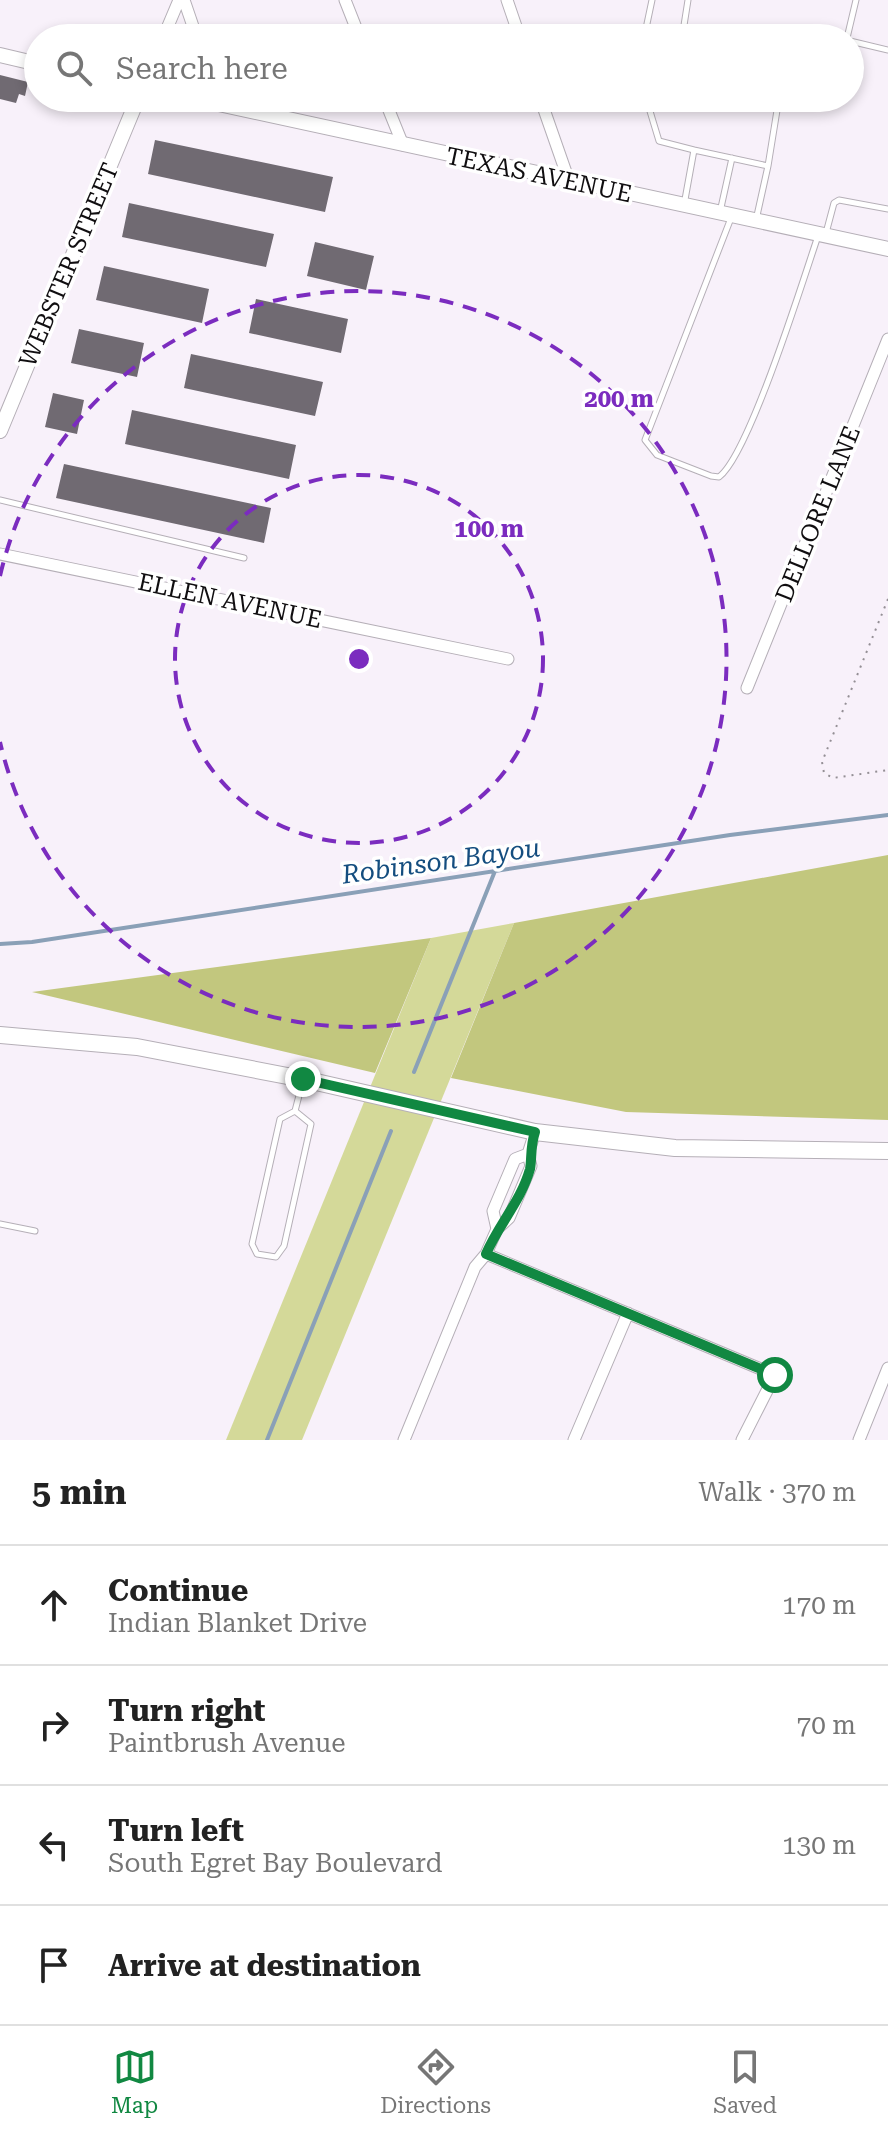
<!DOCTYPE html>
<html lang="en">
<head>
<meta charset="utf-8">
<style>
	:root { --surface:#fff; --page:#f6f6f6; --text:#222; --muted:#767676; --line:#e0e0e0; --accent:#118842 }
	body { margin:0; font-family:"Roboto Serif",serif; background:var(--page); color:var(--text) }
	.stop { position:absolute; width:24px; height:24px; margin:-18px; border:6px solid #118842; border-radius:50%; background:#fff }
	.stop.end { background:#118842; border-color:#fff; box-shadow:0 2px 8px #0008 }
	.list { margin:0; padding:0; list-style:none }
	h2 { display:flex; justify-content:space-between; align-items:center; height:104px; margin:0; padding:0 32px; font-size:34px }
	h2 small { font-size:26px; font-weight:400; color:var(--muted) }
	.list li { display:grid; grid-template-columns:52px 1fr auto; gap:24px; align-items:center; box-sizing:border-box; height:120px; padding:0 32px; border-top:2px solid var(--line) }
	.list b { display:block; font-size:30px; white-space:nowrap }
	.list p { margin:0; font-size:26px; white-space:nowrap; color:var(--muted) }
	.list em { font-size:26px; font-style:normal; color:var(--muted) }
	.icon { flex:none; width:44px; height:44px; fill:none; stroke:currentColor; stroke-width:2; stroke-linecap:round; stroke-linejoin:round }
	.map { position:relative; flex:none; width:888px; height:1440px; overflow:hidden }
	.search { position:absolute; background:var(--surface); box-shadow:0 4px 12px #0003; left:24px; right:24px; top:24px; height:88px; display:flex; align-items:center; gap:20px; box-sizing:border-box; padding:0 28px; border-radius:44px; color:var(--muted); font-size:30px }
	.sheet { height:584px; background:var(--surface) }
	nav { display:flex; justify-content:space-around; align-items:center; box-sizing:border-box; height:112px; border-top:2px solid var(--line); background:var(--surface); font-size:22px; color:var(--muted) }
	nav a { display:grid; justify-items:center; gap:4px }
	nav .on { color:var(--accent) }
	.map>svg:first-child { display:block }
	.green { fill:#d4d999 }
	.forest { fill:#c2c77e }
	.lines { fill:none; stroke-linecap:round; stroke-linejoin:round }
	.stream { stroke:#8aa0b7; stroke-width:4 }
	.building { fill:#706a72 }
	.service-casing { stroke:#b5afb7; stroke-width:7 }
	.minor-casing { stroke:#b5afb7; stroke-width:13 }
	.tertiary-casing { stroke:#b5afb7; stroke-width:16 }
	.secondary-casing { stroke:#b5afb7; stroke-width:18 }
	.path { stroke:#948f95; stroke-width:2; stroke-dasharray:2 6; stroke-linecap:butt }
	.service { stroke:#fff; stroke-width:5 }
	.minor { stroke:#fff; stroke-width:11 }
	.tertiary { stroke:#fff; stroke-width:14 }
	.secondary { stroke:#fff; stroke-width:16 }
	.route { stroke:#118842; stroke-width:10 }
	.ring { fill:none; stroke:#7b2cbf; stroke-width:4; stroke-dasharray:14 10 }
	.labels { text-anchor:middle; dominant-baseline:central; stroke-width:7; stroke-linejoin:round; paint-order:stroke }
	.street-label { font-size:24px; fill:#100e10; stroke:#fff }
	.water-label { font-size:26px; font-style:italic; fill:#144d7f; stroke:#fff }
	.centre { fill:#7b2cbf; stroke:#fff; stroke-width:4 }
	.ring-label { font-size:24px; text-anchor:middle; font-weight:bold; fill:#7b2cbf; stroke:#fff; stroke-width:7; stroke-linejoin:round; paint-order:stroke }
</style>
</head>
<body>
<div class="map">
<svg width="888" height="1440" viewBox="0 0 888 1440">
	<rect width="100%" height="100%" fill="#f8f1fa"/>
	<path class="green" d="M514,923L302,1440H226L431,938Z"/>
	<path class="forest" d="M888,855V1120L626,1112L451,1078L514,923Z
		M431,938L375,1073L32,992Z"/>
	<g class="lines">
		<path class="stream" d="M0,944L32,942L730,835L888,815
			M414,1072L495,871
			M267,1440L391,1131"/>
	</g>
	<path class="building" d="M0,75L28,82L25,96L19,94L16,103L0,99Z
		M155,140L333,177L325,212L148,174Z
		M129,203L274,234L266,267L122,237Z
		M315,242L374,256L366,290L307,276Z
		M104,266L209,289L202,323L96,300Z
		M256,299L348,319L341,353L249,333Z
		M79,329L144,343L137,377L71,363Z
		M191,354L323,382L315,416L184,388Z
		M53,393L84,400L77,434L45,427Z
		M132,410L296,445L289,479L125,444Z
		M64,464L271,508L264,543L56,498Z"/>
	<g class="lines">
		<defs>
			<path id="service" d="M644,38L652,0
				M682,38L688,0
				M847,38L856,0
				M850,41L888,50
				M646,98L659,141L694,150L684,205
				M694,150L768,166L756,220
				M768,166L779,98
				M720,212L732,158
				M731,218L645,440L657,455L711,476L719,477C749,455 803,280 818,236
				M826,233L834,203L839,200L888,209
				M0,500L244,558
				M295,1111L311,1124L284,1246L276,1257L257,1254L252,1244L280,1119L295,1111L302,1084
				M0,1224L35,1231"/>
			<path id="minor" d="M184,0L197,38
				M345,0L360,38
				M507,0L520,38
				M163,38L179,0
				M384,98L403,145
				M540,98L569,181
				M0,554L508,659
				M747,688L888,339
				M497,1229L493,1211L515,1159L528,1154
				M486,1254L775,1375L742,1440
				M404,1440L475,1267L486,1254L497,1229L509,1218L531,1166L528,1154L535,1132
				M574,1440L628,1313
				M859,1440L888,1368"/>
			<path id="tertiary" d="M0,55L38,64
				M191,98L888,249
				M0,431L138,98"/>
			<path id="secondary" d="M0,1035L137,1047L303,1079L535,1132L675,1148L888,1151"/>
		</defs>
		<use href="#service" class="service-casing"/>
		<use href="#minor" class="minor-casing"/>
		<use href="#tertiary" class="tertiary-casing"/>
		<use href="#secondary" class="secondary-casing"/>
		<path class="path" d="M888,599L822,762L824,773L833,778L888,770"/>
		<use href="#service" class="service"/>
		<use href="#minor" class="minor"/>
		<use href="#tertiary" class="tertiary"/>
		<use href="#secondary" class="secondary"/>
	</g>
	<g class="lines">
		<path class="route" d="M303,1079L535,1132C530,1147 532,1159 530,1169C521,1201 499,1224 486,1254L775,1375"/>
	</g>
	<g class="ring">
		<circle cx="359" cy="659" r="184"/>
		<path d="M0 576A368 368 0 1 1 0 742"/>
	</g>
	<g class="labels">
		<g class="street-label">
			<text transform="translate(539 175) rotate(12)">TEXAS AVENUE</text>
			<text transform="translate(69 265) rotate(-67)">WEBSTER STREET</text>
			<text transform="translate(818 514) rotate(-68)">DELLORE LANE</text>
			<text transform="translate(230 601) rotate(12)">ELLEN AVENUE</text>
		</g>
		<g class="water-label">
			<text transform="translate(441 861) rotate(-8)">Robinson Bayou</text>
		</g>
	</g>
	<circle cx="359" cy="659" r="12" class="centre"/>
	<g class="ring-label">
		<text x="619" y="407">200 m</text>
		<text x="489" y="537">100 m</text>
	</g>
</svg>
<div class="stop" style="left:775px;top:1375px"></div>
<div class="stop end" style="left:303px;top:1079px"></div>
<div class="search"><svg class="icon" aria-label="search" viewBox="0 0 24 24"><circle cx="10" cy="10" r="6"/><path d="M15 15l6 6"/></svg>Search here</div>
</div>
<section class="sheet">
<h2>5 min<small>Walk · 370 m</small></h2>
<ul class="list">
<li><svg class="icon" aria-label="ahead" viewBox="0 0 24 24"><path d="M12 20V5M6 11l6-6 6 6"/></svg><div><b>Continue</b><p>Indian Blanket Drive</p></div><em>170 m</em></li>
<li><svg class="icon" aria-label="right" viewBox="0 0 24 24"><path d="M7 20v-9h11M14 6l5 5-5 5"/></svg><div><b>Turn right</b><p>Paintbrush Avenue</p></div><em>70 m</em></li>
<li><svg class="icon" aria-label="left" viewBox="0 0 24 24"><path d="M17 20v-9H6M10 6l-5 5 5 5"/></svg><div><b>Turn left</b><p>South Egret Bay Boulevard</p></div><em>130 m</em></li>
<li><svg class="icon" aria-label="arrive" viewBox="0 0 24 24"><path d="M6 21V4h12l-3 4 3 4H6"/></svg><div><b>Arrive at destination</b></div></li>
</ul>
</section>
<nav>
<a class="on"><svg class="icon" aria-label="map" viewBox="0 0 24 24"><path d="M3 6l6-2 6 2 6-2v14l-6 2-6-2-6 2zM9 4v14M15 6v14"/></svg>Map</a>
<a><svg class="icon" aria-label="directions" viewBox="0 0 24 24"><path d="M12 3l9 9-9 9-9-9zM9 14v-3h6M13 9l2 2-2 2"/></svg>Directions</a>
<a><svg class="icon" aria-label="saved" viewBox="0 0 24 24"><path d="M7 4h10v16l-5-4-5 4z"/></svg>Saved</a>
</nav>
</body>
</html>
